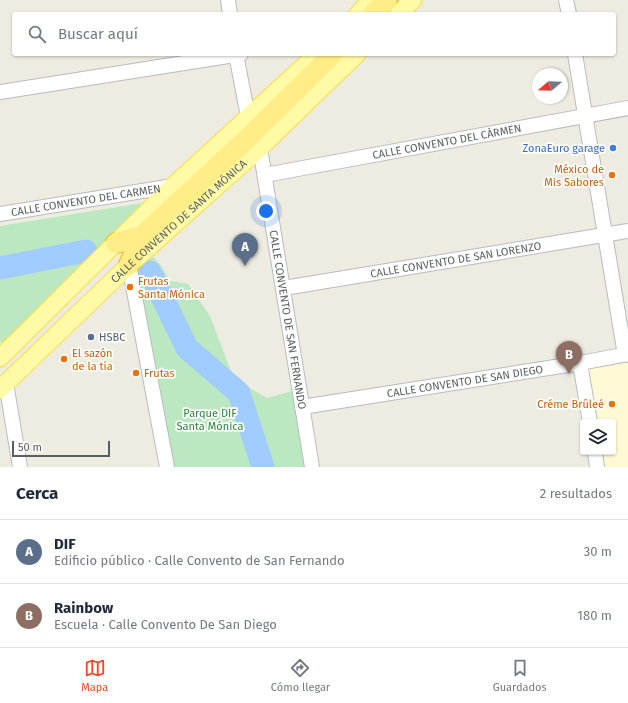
<!DOCTYPE html>
<html lang="es">
<head>
<meta charset="utf-8">
<style>
	:root { --surface:#fff; --page:#f2f2f3; --text:#1f2937; --muted:#747a83; --line:#e0e1e3; --accent:#f54620 }
	body { margin:0; font-family:"Fira Sans",sans-serif; background:var(--page); color:var(--text) }
	.controls { position:absolute; right:12px; bottom:12px; display:grid; overflow:hidden; border-radius:4px; box-shadow:0 1px 3px #0004 }
	.controls button { width:36px; height:36px; display:grid; place-items:center; padding:0; border:0; border-bottom:1px solid var(--line); background:var(--surface); color:var(--text); font:20px sans-serif }
	.compass { position:absolute; left:532px; top:68px; width:36px; height:36px; border-radius:50%; background:var(--surface); box-shadow:0 1px 3px #0004; rotate:251deg }
	.scale { position:absolute; left:12px; bottom:10px; width:98px; box-sizing:border-box; padding-left:4px; border:2px solid #5a5d63; border-top:0; font-size:11px; line-height:14px; white-space:nowrap; color:#5a5d63; -webkit-text-stroke:3px #fff; paint-order:stroke }
	.you { position:absolute; left:266px; top:211px; width:14px; height:14px; margin:-10px; border:3px solid #fff; border-radius:50%; background:#1a73e8; box-shadow:0 0 0 6px #1a73e833 }
	.badge { display:grid; place-items:center; width:26px; height:26px; border-radius:50%; background:var(--accent); color:#fff; font-size:13px; font-weight:700 }
	.pin { position:absolute; translate:-50% -33px; filter:drop-shadow(0 1px 2px #0008) }
	.pin::after { content:''; position:absolute; top:21px; width:14px; height:12px; background:inherit; clip-path:polygon(0 0,100% 0,50% 100%) }
	.list { margin:0; padding:0; list-style:none }
	h2 { display:flex; justify-content:space-between; align-items:center; height:52px; margin:0; padding:0 16px; font-size:17px }
	h2 small { font-size:13px; font-weight:400; color:var(--muted) }
	.list li { display:grid; grid-template-columns:26px 1fr auto; gap:12px; align-items:center; box-sizing:border-box; height:64px; padding:0 16px; border-top:1px solid var(--line) }
	.list b { display:block; font-size:15px; white-space:nowrap }
	.list p { margin:0; font-size:13px; white-space:nowrap; color:var(--muted) }
	.list em { font-size:13px; font-style:normal; color:var(--muted) }
	.icon { flex:none; width:22px; height:22px; fill:none; stroke:currentColor; stroke-width:2; stroke-linecap:round; stroke-linejoin:round }
	.map { position:relative; flex:none; width:628px; height:467px; overflow:hidden }
	.search { position:absolute; background:var(--surface); box-shadow:0 1px 3px #0004; left:12px; right:12px; top:12px; height:44px; display:flex; align-items:center; gap:10px; box-sizing:border-box; padding:0 14px; border-radius:4px; color:var(--muted); font-size:15px }
	.sheet { height:180px; background:var(--surface) }
	nav { display:flex; justify-content:space-around; align-items:center; box-sizing:border-box; height:56px; border-top:1px solid var(--line); background:var(--surface); font-size:11px; color:var(--muted) }
	nav a { display:grid; justify-items:center; gap:2px }
	nav .on { color:var(--accent) }
	.map>svg:first-child { display:block }
	.commercial { fill:#fffad5 }
	.green { fill:#bbe8c0 }
	.lines { fill:none; stroke-linecap:round; stroke-linejoin:round }
	.river { stroke:#a0ccff; stroke-width:23 }
	.minor-casing { stroke:#b9bbc1; stroke-width:16 }
	.major-casing { stroke:#fbdc4d; stroke-width:19 }
	.highway-casing { stroke:#efbd00; stroke-width:22 }
	.minor { stroke:#fff; stroke-width:14 }
	.major { stroke:#fffaa5; stroke-width:17 }
	.highway { stroke:#ffed87; stroke-width:20 }
	.shop-dot { fill:#3f7fe0; stroke:#fff; stroke-width:1.5 }
	.food-dot { fill:#e8710a; stroke:#fff; stroke-width:1.5 }
	.service-dot { fill:#5c6f8a; stroke:#fff; stroke-width:1.5 }
	.labels { text-anchor:middle; dominant-baseline:central; stroke-width:3.5; stroke-linejoin:round; paint-order:stroke }
	.street-label { font-size:11px; fill:#5a5d63; stroke:#fff }
	.shop-label { font-size:11px; fill:#366cbe; stroke:#fff; text-anchor:end }
	.food-label { font-size:11px; fill:#c56008; stroke:#fff; text-anchor:start }
	.service-label { font-size:11px; fill:#4e5e75; stroke:#fff; text-anchor:start }
	.park-label { font-size:11px; fill:#2e863c; stroke:#fff }
</style>
</head>
<body>
<div class="map">
<svg width="628" height="467" viewBox="0 0 628 467">
	<rect width="100%" height="100%" fill="#eeece1"/>
	<path class="commercial" d="M628,354V467H597L595,452H613V422H590L580,363Z"/>
	<path class="green" d="M142,203L15,340L0,342V226Z
		M153,257L160,264L170,281L188,284L210,316L234,379L267,398L292,391L306,467H169L136,278L140,266Z"/>
	<g class="lines">
		<path class="river" d="M0,268L86,251
			M150,272L187,348L239,393L263,467"/>
		<defs>
			<g id="minor">
				<path d="M228,0L230,14"/>
				<path d="M566,0L569,14"/>
				<path d="M236,54L248,117"/>
				<path d="M575,54L625,355"/>
				<path d="M0,92L241,54"/>
				<path id="s1" d="M260,148L312,467"/>
				<path id="s2" d="M265,175L628,108"/>
				<path id="s3" d="M0,214L173,186"/>
				<path d="M129,265L167,467"/>
				<path id="s4" d="M284,288L628,231"/>
				<path d="M580,363L590,422"/>
				<path d="M6,383L20,467"/>
				<path id="s5" d="M302,407L580,363L628,354"/>
				<path d="M595,452L597,467"/>
			</g>
			<g id="major">
				<path d="M358,14L371,0"/>
				<path d="M398,14L413,0"/>
				<path d="M0,358L173,186L317,54"/>
				<path id="s6" d="M0,389L129,265L260,148L357,54"/>
			</g>
			<path id="highway" d="M373,14L387,0
				M116,243L142,236
				M129,265L142,236L250,136L333,54"/>
		</defs>
		<use href="#minor" class="minor-casing"/>
		<use href="#major" class="major-casing"/>
		<use href="#highway" class="highway-casing"/>
		<use href="#minor" class="minor"/>
		<use href="#major" class="major"/>
		<use href="#highway" class="highway"/>
	</g>
	<circle class="shop-dot" cx="613" cy="148" r="4"/>
	<g class="food-dot">
		<circle cx="612" cy="175" r="4"/>
		<circle cx="130" cy="287" r="4"/>
		<circle cx="64" cy="359" r="4"/>
		<circle cx="136" cy="373" r="4"/>
		<circle cx="612" cy="404" r="4"/>
	</g>
	<circle class="service-dot" cx="91" cy="337" r="4"/>
	<g class="labels">
		<g class="street-label">
			<text stroke="none"><textPath href="#s2" startOffset="185">CALLE CONVENTO DEL CÁRMEN</textPath></text>
			<text stroke="none"><textPath href="#s3" startOffset="87">CALLE CONVENTO DEL CARMEN</textPath></text>
			<text stroke="none"><textPath href="#s6" startOffset="245">CALLE CONVENTO DE SANTA MÓNICA</textPath></text>
			<text stroke="none"><textPath href="#s4" startOffset="174">CALLE CONVENTO DE SAN LORENZO</textPath></text>
			<text stroke="none"><textPath href="#s1" startOffset="174">CALLE CONVENTO DE SAN FERNANDO</textPath></text>
			<text stroke="none"><textPath href="#s5" startOffset="165">CALLE CONVENTO DE SAN DIEGO</textPath></text>
		</g>
		<g class="shop-label">
			<text x="605" y="148">ZonaEuro garage</text>
		</g>
		<g class="food-label">
			<text x="604" y="169" text-anchor="end">México de<tspan x="604" dy="13">Mis Sabores</tspan></text>
			<text x="138" y="281">Frutas<tspan x="138" dy="13">Santa Mónica</tspan></text>
			<text x="72" y="353">El sazón<tspan x="72" dy="13">de la tía</tspan></text>
			<text x="144" y="373">Frutas</text>
			<text x="604" y="404" text-anchor="end">Créme Brûleé</text>
		</g>
		<g class="service-label">
			<text x="99" y="337">HSBC</text>
		</g>
		<g class="park-label">
			<text x="210" y="413">Parque DIF<tspan x="210" dy="13">Santa Mónica</tspan></text>
		</g>
	</g>
</svg>
<div class="controls">
<button><svg class="icon" aria-label="layers" viewBox="0 0 24 24"><path d="M12 4l9 5-9 5-9-5zM3 14l9 5 9-5"/></svg></button>
</div>
<svg class="compass" viewBox="-18 -18 36 36"><path d="M0-13l5 13h-10z" fill="#e53935"/><path d="M0 13l5-13h-10z" fill="#747a83"/></svg>
<div class="scale">50 m</div>
<div class="you"></div>
<div class="pin badge" style="left:245px;top:266px;background:#5c6f8a">A</div>
<div class="pin badge" style="left:569px;top:374px;background:#8d6e63">B</div>
<div class="search"><svg class="icon" aria-label="search" viewBox="0 0 24 24"><circle cx="10" cy="10" r="6"/><path d="M15 15l6 6"/></svg>Buscar aquí</div>
</div>
<section class="sheet">
<h2>Cerca<small>2 resultados</small></h2>
<ul class="list">
<li><span class="badge" style="background:#5c6f8a">A</span><div><b>DIF</b><p>Edificio público · Calle Convento de San Fernando</p></div><em>30 m</em></li>
<li><span class="badge" style="background:#8d6e63">B</span><div><b>Rainbow</b><p>Escuela · Calle Convento De San Diego</p></div><em>180 m</em></li>
</ul>
</section>
<nav>
<a class="on"><svg class="icon" aria-label="map" viewBox="0 0 24 24"><path d="M3 6l6-2 6 2 6-2v14l-6 2-6-2-6 2zM9 4v14M15 6v14"/></svg>Mapa</a>
<a><svg class="icon" aria-label="directions" viewBox="0 0 24 24"><path d="M12 3l9 9-9 9-9-9zM9 14v-3h6M13 9l2 2-2 2"/></svg>Cómo llegar</a>
<a><svg class="icon" aria-label="saved" viewBox="0 0 24 24"><path d="M7 4h10v16l-5-4-5 4z"/></svg>Guardados</a>
</nav>
</body>
</html>
